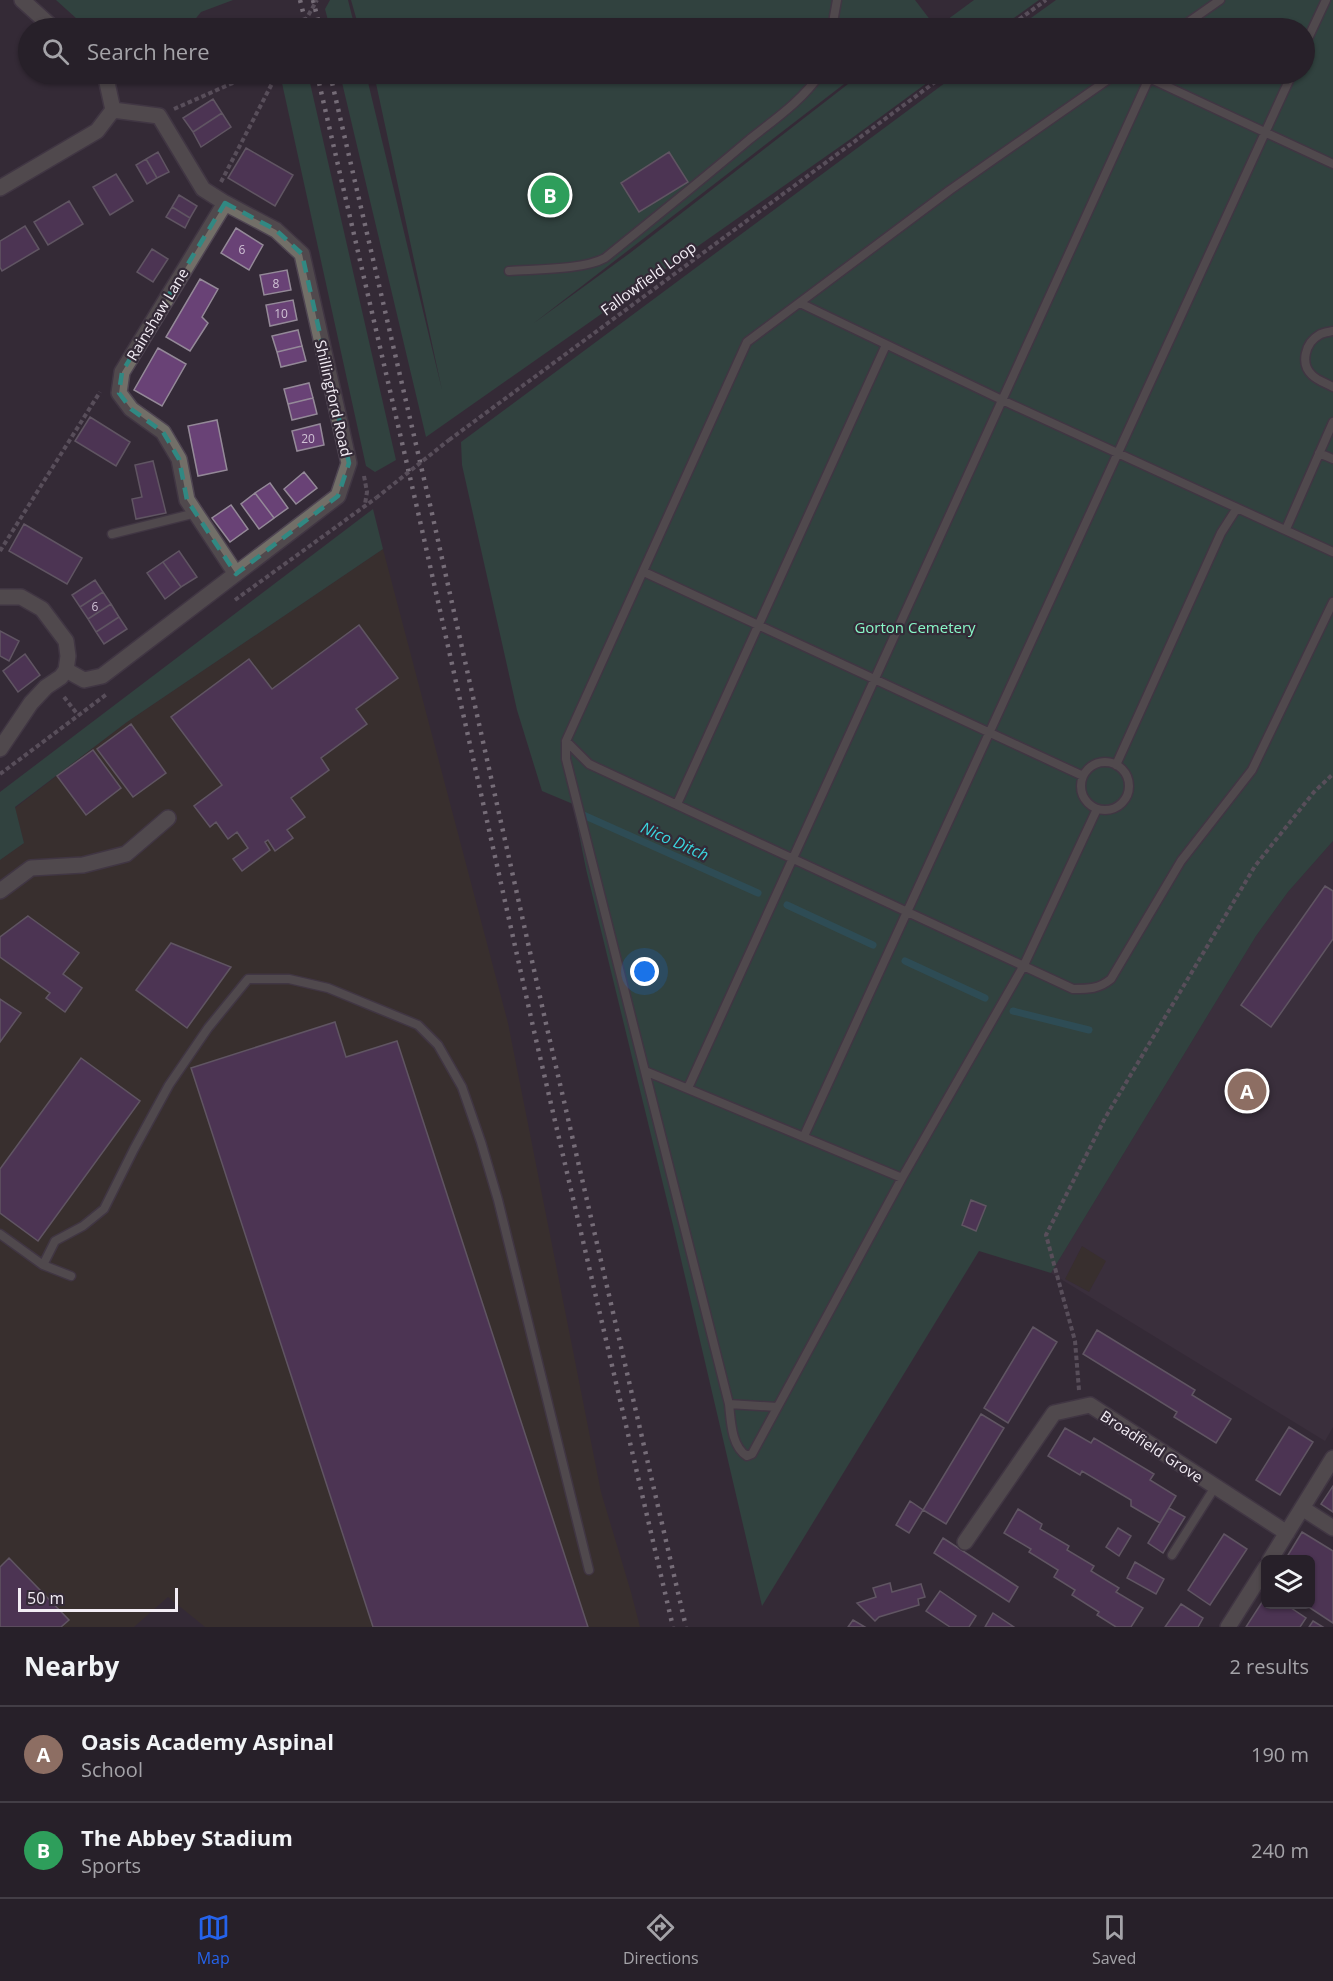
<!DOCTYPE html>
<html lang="en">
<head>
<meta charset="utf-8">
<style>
	:root { --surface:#272029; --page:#2f2831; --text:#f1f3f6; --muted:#a4a3a8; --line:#433e46; --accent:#2563eb }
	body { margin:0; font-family:"Open Sans",sans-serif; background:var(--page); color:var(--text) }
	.controls { position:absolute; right:18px; bottom:18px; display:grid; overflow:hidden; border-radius:9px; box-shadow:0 2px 4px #0004 }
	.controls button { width:54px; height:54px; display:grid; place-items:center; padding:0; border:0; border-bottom:2px solid var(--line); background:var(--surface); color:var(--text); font:30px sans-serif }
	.scale { position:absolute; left:18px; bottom:15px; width:160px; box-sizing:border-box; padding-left:6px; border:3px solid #f3edf5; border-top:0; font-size:16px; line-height:21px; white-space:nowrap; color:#f3edf5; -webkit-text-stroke:4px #342a37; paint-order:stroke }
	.you { position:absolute; left:645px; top:972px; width:21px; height:21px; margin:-15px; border:4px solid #fff; border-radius:50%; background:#1a73e8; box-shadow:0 0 0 9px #1a73e833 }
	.badge { display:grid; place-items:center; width:39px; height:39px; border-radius:50%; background:var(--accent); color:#fff; font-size:20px; font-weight:700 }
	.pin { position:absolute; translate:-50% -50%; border:3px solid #fff; box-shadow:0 2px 6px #0006 }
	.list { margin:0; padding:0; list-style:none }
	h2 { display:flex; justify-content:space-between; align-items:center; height:78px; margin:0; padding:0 24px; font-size:26px }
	h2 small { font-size:20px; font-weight:400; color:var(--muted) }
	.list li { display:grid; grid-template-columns:39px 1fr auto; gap:18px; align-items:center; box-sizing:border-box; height:96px; padding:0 24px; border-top:2px solid var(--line) }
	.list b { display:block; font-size:22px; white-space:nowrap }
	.list p { margin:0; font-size:20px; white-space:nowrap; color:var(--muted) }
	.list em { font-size:20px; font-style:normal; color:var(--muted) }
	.icon { flex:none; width:33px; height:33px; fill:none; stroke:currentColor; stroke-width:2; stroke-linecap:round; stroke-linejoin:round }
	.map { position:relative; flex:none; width:1333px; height:1627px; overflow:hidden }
	.search { position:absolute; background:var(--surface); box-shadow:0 2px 4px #0004; left:18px; right:18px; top:18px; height:66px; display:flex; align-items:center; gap:15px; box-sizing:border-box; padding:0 21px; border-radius:33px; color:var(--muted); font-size:22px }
	.sheet { height:270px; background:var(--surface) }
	nav { display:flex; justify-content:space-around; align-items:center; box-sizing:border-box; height:84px; border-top:2px solid var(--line); background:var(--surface); font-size:16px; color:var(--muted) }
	nav a { display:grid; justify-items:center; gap:3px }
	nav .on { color:var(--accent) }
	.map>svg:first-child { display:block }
	.industrial { fill:#3d3524 }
	.education { fill:#413543; fill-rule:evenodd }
	.green { fill:#2d5f49 }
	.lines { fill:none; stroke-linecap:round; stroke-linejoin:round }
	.stream { stroke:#26767a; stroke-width:7 }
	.building { fill:#694276; stroke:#948998; stroke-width:1.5 }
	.lane-casing { stroke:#4f4552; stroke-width:11 }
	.street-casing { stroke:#4f4552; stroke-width:18 }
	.path { stroke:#837b86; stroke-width:4; stroke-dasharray:4.5 3; stroke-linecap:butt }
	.lane { stroke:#726f68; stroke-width:8 }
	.street { stroke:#726f68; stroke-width:15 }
	.rail { stroke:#c5bec7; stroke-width:4.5; stroke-dasharray:3 6; stroke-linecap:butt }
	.path-bridge { stroke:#837b86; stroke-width:4; stroke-dasharray:4.5 3; stroke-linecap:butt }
	.marked { fill:none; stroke:#318882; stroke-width:4.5; stroke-dasharray:12 8; stroke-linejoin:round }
	.labels { text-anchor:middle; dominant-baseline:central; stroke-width:4.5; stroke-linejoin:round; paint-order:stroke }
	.number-label { font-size:12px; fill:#d0c2d5 }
	.street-label { font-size:15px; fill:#f3edf5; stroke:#342a37 }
	.park-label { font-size:15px; fill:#88f7c7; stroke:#342a37 }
	.water-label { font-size:16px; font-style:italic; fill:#3ad6de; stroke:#342a37 }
</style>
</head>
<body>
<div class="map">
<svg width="1333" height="1627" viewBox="0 0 1333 1627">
	<rect width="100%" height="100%" fill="#342a37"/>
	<path class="industrial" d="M383,549L508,1023L601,1492L631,1592L640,1627H205L168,1597L134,1627H0V860L24,843L15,808L127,722Z
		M1082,1246L1107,1261L1089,1292L1065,1279Z"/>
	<path class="education" d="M1333,841V1427L1325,1441L1051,1273L1256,936L1288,892ZM1082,1246L1106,1261L1089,1292L1065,1279Z"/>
	<path class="green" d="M56,0H233L201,12L188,28H87Z
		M330,0H348L355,28H330L325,9Z
		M351,0H915L931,21L926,25L929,28H359Z
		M974,0H1039L1000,28H936Z
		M1056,0H1333V841L1288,892L1256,936L1051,1273L979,1251L762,1606L673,1225L586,869L573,804L542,791L517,710L462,465L461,442L957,74H1304V28H1017Z
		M280,74H308L396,460L375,472L366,466Z
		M340,74H366L442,390L374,74H857L534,323L630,253L861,74H939L852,138L426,437Z
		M373,509L383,549L127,722L15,807L24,843L0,860V792Z"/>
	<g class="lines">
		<path class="stream" d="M581,814L758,893
			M787,905L873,945
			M905,961L985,998
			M1013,1011L1089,1030"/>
	</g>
	<path class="building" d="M213,99L222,113L193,132L183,118Z
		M222,113L231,127L201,147L193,132Z
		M246,148L293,175L275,206L228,178Z
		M158,152L169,172L157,178L146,159Z
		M669,152L688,182L639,212L621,183Z
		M146,159L157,178L147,184L136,165Z
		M116,174L133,201L110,215L93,187Z
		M179,195L197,206L190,218L172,207Z
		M69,201L83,224L48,245L34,222Z
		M172,207L190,218L185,228L166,217Z
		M25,226L39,249L2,271L0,267V241Z
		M236,228L263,245L249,270L221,253Z
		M152,249L168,259L153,282L137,272Z
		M287,270L291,290L264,295L260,275Z
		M200,279L218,289L202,317L208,323L190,351L166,337Z
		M293,300L297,320L270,326L266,305Z
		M298,330L302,346L277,352L272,336Z
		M302,346L306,361L281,367L277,352Z
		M158,348L186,364L162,406L134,390Z
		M309,383L313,398L288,404L284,389Z
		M313,398L317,414L292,420L288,404Z
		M90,417L130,442L116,466L75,441Z
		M217,420L227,470L198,476L188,426Z
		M320,424L324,445L297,451L292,431Z
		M153,461L166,513L136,519L132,499L142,497L135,465Z
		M304,472L317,488L296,504L284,489Z
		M270,483L288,508L274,518L255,493Z
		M255,493L274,518L259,529L241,504Z
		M231,505L248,529L230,542L212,518Z
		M24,524L82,558L67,584L9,551Z
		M179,551L197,577L181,587L163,562Z
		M163,562L181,587L165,599L147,573Z
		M95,580L103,592L80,607L72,595Z
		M103,592L111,604L88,619L80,607Z
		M111,604L119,617L96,632L88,619Z
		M119,617L127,629L104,644L96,632Z
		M359,625L398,678L356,709L367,724L321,758L329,770L291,798L305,817L287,830L293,838L275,851L268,840L265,842L270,850L242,871L233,859L248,848L237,832L228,839L216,822L210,827L194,806L222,785L171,717L249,659L272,689Z
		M0,631L19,641L9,661L0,656Z
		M25,654L40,675L18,692L3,671Z
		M131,724L166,773L133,797L97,749Z
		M93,750L121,788L86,815L57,776Z
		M1325,886L1333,891V939L1271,1027L1241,1005Z
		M28,916L79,953L63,974L82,988L65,1012L46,998L50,993L0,957V937Z
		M171,943L231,967L187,1028L136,990Z
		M0,999L21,1013L0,1042Z
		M335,1022L346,1057L397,1041L588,1627H373L191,1068Z
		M81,1058L140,1101L38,1241L0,1213V1169Z
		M971,1200L986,1206L976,1231L962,1225Z
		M1033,1327L1057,1342L1008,1423L984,1408Z
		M1097,1330L1195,1390L1192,1395L1231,1419L1216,1443L1174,1417L1177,1412L1083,1354Z
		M981,1414L1004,1428L946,1524L923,1510Z
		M1289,1427L1313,1442L1280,1495L1256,1480Z
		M1065,1428L1091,1443L1094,1438L1154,1474L1150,1480L1176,1496L1160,1523L1131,1506V1500L1082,1471L1080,1475L1048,1456Z
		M1333,1486V1512L1321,1504Z
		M910,1501L923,1510L909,1533L896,1525Z
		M1169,1508L1185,1517L1163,1553L1148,1543Z
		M1018,1509L1042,1524L1040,1529L1069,1546L1067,1550L1094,1566L1091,1571L1119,1588L1116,1592L1143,1608L1131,1627H1116L1097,1615L1099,1612L1072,1595L1075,1590L1054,1577L1058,1570L1029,1552L1031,1549L1004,1533Z
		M1118,1528L1131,1536L1119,1556L1106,1547Z
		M1302,1532L1333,1551V1623L1304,1604H1310V1560H1285Z
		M1224,1534L1247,1549L1210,1605L1188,1590Z
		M943,1538L1018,1587L1009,1602L934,1553Z
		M9,1558L69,1620L61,1627H0V1567Z
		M1135,1562L1164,1579L1156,1594L1127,1578Z
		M890,1583L892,1592L921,1584L925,1597L918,1599L919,1605L879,1617L875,1621L857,1603L876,1597L873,1588Z
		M940,1591L976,1616L969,1627H950L926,1611Z
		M1266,1596V1604H1285L1306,1618L1300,1627H1246Z
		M1181,1604L1203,1618L1198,1627H1165Z
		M993,1613L1014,1627H985Z
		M853,1620L865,1627H848Z
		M1313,1621L1323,1627H1309Z"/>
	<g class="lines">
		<defs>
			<path id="lane" d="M832,28L837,0
				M1180,28L1220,0
				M1304,47L1326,0
				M1149,78L1333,164
				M509,271C536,269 583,270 605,258C653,219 702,180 750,139C774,120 803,100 820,74
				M800,303L1002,400L1333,552
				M1333,331C1329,332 1323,332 1319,335C1305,343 1300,364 1312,375C1318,381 1326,383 1333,387
				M1319,453L1333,459
				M1286,529L1333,422
				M112,534L196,513
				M644,572L1083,776
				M566,741L589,764L1073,989C1089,989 1099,989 1111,979L1181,861L1252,770L1333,602
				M1081 786a24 24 0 1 1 48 0a24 24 0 1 1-48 0Z
				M1116,765L1221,533L1237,508
				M677,804L886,345
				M1097,809L1024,965L902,1178L752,1454L747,1456C731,1446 731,1421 729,1404L566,759V741L747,342L950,190L1116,74
				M645,1071L902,1178
				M688,1088L1151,74
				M804,1136L1292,74
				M0,1234L43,1265L71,1276
				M43,1265L55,1241L83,1226L104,1209L134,1149L169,1085L208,1028L248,979H289L328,988L418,1025L438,1045L462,1087L481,1142L498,1200L589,1570
				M729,1404L777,1407
				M1172,1555L1215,1487"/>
			<path id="street" d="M22,0L53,28
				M0,188L97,131L113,110L106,78L101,74
				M225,203L122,372L119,393L131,409L163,432L179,459L187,500L236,574
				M0,597H21L42,609L66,641L68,656L66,670L61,677L46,687L31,703L0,749
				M66,670L84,680L102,676L338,496L349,463L302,254L276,230L225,203L203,189L159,116L113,110
				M0,891L31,868L83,865L126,854L168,818
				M1302,1508L1333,1528
				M965,1542L1054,1413L1090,1405L1287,1533
				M1270,1560L1333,1458
				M1228,1627L1266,1567"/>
		</defs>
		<use href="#lane" class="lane-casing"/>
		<use href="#street" class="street-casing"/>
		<path class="path" d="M1007,28L1046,0
			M174,109L253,74
			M221,182L277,74
			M449,440L946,74
			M364,476L367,492L365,504
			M0,551L100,392
			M235,600L376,498
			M64,697L78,715
			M0,774L107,694
			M1079,1390L1075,1341L1046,1235L1105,1118L1255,866L1314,792L1333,774"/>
		<use href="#lane" class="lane"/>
		<use href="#street" class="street"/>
		<path class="rail" d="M300,0L307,28
			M313,0L320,28
			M317,74L418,512L534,1031L673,1627
			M330,74L431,509L547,1028L686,1627"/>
		<path class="path-bridge" d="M301,28L317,0
			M376,498L449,440"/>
	</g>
	<path d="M0 0H1333V1627H0ZM225,203L276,230L302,254L349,463L338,496L236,574L187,500L179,459L163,432L131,409L119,393L122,372Z" fill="#342a37" fill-opacity=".55" fill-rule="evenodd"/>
	<path class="marked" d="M225,203L276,230L302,254L349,463L338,496L236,574L187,500L179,459L163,432L131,409L119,393L122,372Z"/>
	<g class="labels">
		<g class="number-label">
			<text x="242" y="249">6</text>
			<text x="276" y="283">8</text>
			<text x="281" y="313">10</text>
			<text x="308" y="438">20</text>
			<text x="95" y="606">6</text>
		</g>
		<g class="street-label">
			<text transform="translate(648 278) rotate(-36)">Fallowfield Loop</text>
			<text transform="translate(157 314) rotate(-59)">Rainshaw Lane</text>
			<text transform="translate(334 398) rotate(77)">Shillingford Road</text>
			<text transform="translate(1152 1446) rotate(33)">Broadfield Grove</text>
		</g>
		<g class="park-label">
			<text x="915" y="627">Gorton Cemetery</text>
		</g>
		<g class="water-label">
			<text transform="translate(675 841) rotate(24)">Nico Ditch</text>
		</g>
	</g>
</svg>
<div class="controls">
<button><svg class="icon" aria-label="layers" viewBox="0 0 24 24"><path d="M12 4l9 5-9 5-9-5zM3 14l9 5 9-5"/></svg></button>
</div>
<div class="scale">50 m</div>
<div class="you"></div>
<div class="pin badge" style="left:1247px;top:1091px;background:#8d6e63">A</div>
<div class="pin badge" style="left:550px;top:195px;background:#2e9e5b">B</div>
<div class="search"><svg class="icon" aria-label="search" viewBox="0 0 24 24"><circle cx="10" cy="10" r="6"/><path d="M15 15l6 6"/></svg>Search here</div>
</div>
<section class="sheet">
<h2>Nearby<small>2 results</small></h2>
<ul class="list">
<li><span class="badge" style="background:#8d6e63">A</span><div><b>Oasis Academy Aspinal</b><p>School</p></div><em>190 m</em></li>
<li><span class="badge" style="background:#2e9e5b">B</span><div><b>The Abbey Stadium</b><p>Sports</p></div><em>240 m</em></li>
</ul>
</section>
<nav>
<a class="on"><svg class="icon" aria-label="map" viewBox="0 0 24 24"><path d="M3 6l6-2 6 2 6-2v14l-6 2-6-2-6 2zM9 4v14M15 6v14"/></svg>Map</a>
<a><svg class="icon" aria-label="directions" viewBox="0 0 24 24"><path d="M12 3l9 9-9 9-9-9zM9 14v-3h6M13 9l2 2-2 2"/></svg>Directions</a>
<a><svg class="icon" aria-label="saved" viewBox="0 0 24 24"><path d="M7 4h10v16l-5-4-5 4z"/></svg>Saved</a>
</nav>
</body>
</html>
